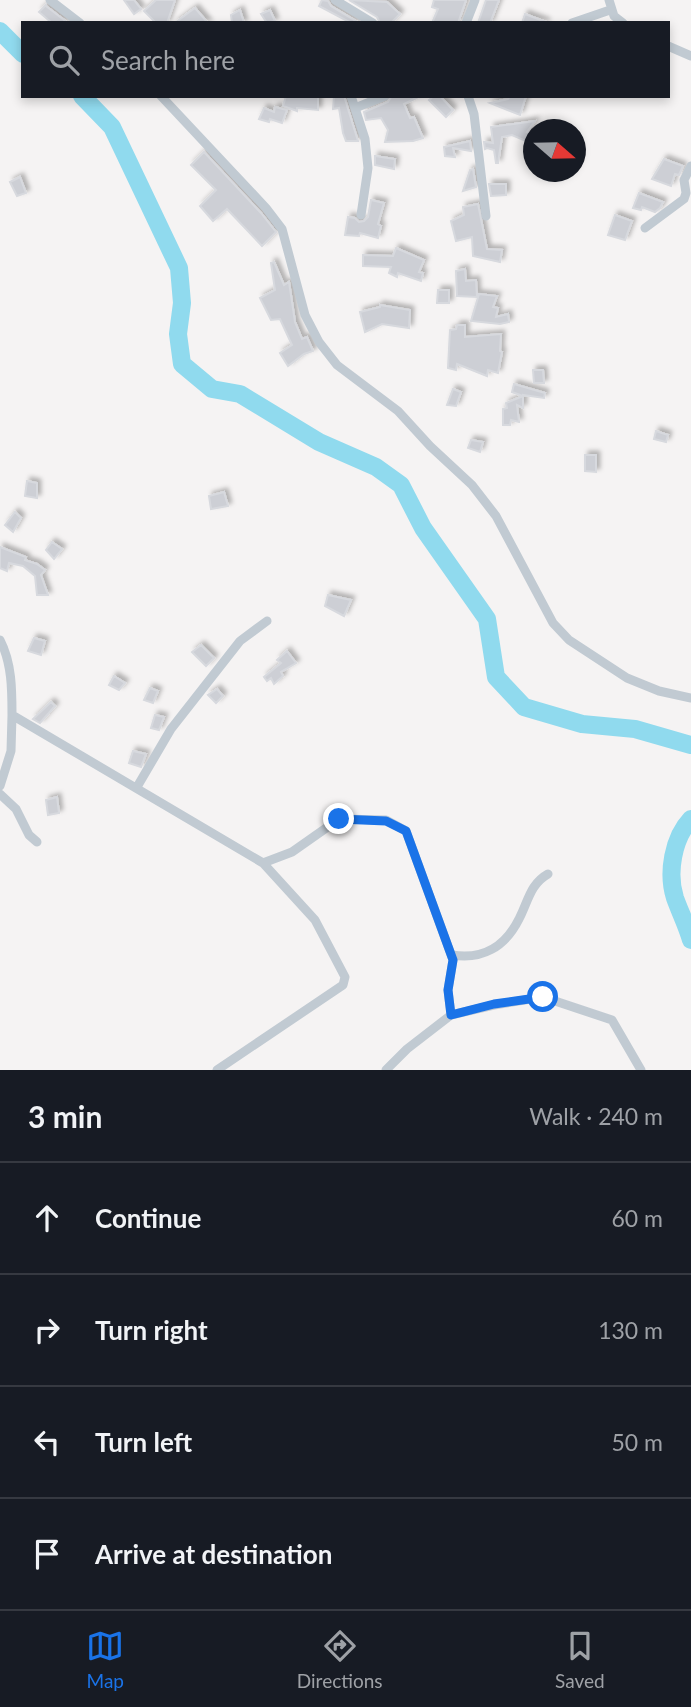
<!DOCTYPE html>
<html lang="en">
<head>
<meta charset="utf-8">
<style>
	:root { --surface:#171b24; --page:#242831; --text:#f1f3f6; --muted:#9ea1a6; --line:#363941; --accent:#1a73e8 }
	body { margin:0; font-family:Lato,sans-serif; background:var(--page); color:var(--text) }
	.compass { position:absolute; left:523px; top:119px; width:63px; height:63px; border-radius:50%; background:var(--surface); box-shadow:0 4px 10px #0003; rotate:110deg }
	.stop { position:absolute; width:21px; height:21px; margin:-16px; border:5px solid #1a73e8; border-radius:50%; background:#fff }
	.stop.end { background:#1a73e8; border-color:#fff; box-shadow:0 2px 7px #0008 }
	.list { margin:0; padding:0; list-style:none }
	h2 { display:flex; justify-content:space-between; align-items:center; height:91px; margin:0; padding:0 28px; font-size:30px }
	h2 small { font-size:23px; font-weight:400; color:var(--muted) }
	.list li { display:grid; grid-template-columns:46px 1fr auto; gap:21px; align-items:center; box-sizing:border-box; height:112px; padding:0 28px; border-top:2px solid var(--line) }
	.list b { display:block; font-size:26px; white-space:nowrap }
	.list em { font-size:23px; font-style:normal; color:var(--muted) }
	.icon { flex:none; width:38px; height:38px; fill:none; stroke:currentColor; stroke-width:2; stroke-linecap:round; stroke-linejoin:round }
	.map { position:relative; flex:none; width:691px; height:1070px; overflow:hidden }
	.search { position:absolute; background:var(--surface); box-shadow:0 4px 10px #0003; left:21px; right:21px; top:21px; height:77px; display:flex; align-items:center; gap:18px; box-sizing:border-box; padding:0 24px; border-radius:0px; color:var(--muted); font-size:26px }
	.sheet { height:539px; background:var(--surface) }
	nav { display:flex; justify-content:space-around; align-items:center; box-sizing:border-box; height:98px; border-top:2px solid var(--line); background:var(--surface); font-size:19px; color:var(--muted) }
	nav a { display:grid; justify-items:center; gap:4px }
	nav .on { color:var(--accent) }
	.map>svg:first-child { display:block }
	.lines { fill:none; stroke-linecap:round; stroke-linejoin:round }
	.river { stroke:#90daee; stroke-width:18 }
	.building { fill:#cdcfd5; stroke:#d7d9de; stroke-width:2; filter:url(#shadow) }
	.minor { stroke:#c1cad2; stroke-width:9 }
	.route { stroke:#1a73e8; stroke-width:9 }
</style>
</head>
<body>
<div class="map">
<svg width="691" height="1070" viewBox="0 0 691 1070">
	<defs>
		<filter id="shadow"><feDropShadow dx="3.5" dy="-3.5" stdDeviation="2" flood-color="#0004"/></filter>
	</defs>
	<rect width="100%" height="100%" fill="#f5f3f3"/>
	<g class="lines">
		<path class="river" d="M0,31L23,54
			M82,96L112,127L179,268L182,303L178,334L182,364L212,389L240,394L319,442L376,467L401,485L423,528L487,619L496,677L524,707L582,724L635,729L691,745
			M691,819C673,838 667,873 675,898C680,912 687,926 691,940"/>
	</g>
	<path class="building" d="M124,0H134L141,9L134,14Z
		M156,0H175L167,23H156L144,11Z
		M322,0L328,1L331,6L359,23H351L319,6Z
		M349,0L387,2L400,14L391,23H380L377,17Z
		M434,0H466L458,23H432L438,9L432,7Z
		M486,0H499L490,23H478Z
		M46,5V6L68,23H52L39,12Z
		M195,8L208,23H175L188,13Z
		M240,10L244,23H232L231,15Z
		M270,10L275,21L267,23L261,14Z
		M525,14L546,22V23H522Z
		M286,96H318V110L297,108V111L283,106Z
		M334,96H344L358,141H346L343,133L339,108L333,109Z
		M392,96H420L404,104L410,118L414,117L423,138L413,141L385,142L388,130L381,118L366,120L364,112L388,102Z
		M434,96H440L453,110L446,117L429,100Z
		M510,96H526L520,115L490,103L508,99Z
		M275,107L287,110L282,123L270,119L269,122L259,119L264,108L274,112Z
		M535,121L527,132L531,133L528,142L512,135L502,137L498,163H496L494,150L487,148L485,149L484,142L493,143L491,127Z
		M470,141L471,151L453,148L455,157L445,156L444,147Z
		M204,152L261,213L276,232L262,246L227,209L213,221L200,206L216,190L191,165Z
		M375,156L395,159L394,169L375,165Z
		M664,159L683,166L679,175L675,174L671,186L652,179Z
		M473,169L476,187L463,191L470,170Z
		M20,177L26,193L17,196L10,182Z
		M489,184H506V195L491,196Z
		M639,193L663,202L660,208L655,212L642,207L641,210L633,208Z
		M371,200L384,203L378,224L381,226L378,238L360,233L359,236L345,235L348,217L355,218L359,222L364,221L368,217Z
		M478,204L487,249L502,250L500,262L473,256L472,237L456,241L451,221L464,215L463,207Z
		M615,215L632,221L625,240L608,235Z
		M396,248L424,260L419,272L423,273L421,281L398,273L397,277L389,273L391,267L363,266V255L393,256Z
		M274,262L284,285L289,282L295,322L302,339L307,337L313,351L304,354L288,366L280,353L292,345L280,319L271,320L260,298L275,290L271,263Z
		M465,269L466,281L476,280L477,297L457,296L456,271Z
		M438,290H449V303H437Z
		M479,294L497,296L493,307L498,308L496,317L508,314L509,322L500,324L471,321Z
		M380,305L410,310L409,328L382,324L365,332L360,312L380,307Z
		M457,325H465V337L501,334L500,351L502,352L498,373L488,370L487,376L457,364L456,370L448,368L450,330L456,329Z
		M533,370H543L544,383H534Z
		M514,384L545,393L544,398L523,395V408L517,405L519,422L511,420L510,425H503V409L507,408L506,403L523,396L512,392Z
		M453,389L461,392L456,406L447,405Z
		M656,431L668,435L666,442L654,439Z
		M471,440L483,442L480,452L468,448Z
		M585,455H596V472L585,471Z
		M27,481L37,483V498L25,496Z
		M224,492L228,506L211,509L209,496Z
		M15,512L21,518L13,532L5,525Z
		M52,542L62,549L54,559L46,550Z
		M0,547L26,557L25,560L37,564L45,570L41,575L48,595H37L35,576L23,566L9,563L7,571L0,568Z
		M328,595L351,600L344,616L325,606Z
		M34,638L45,641L41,655L28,651Z
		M201,645L214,658L206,666L192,652Z
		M287,651L296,663L281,672L283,676L274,684L271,678L267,681L264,677L281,663L277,660Z
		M114,676L125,683L119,690L109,685Z
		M150,688L158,691L153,703L144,700Z
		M217,689L223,696L216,703L208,695Z
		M51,702L55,706L40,723L33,719Z
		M155,715L164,717L159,730L151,728Z
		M133,751L146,754L141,767L129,763Z
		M57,797L59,813L48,815L46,800Z"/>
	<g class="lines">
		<path class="minor" d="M50,0L80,23
			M335,0L373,23
			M609,0L614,16L623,23
			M466,23L475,0
			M572,23L610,10
			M668,46L691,56
			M161,96L266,208L282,229L305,315L319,342L337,365L398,411L430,446L472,485L496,516L553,623L569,640L627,678L659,691L691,698
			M351,96L365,139L368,168L361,215
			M468,96L474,114L486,216
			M355,108L385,96
			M645,228L684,199L686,193L684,180L691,166
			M0,640C12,663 12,690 12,715L263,863L292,852L339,819L386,820L406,831L453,960L448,990L451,1015L494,1005L543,997L612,1020L641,1070
			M0,786L11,751L12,715
			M137,787L171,729L240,641L267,621
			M0,794L16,809L29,835L37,842
			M452,955C482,960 505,947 519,919C528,902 530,884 548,874
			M217,1070L343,985L345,977L315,920L263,863
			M386,1070L407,1049L451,1015"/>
	</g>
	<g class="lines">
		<path class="route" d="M339,819L386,821L406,831L453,960L448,990L451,1015L494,1004L543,997"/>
	</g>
</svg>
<svg class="compass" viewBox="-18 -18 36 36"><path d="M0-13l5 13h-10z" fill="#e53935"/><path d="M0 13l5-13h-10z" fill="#9ea1a6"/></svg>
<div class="stop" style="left:543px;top:997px"></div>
<div class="stop end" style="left:339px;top:819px"></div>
<div class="search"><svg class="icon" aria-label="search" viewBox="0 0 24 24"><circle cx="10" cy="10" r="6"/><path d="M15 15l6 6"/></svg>Search here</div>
</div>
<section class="sheet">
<h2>3 min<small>Walk · 240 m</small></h2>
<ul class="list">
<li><svg class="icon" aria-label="ahead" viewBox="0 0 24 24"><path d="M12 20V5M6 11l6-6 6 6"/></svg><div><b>Continue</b></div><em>60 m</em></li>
<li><svg class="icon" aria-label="right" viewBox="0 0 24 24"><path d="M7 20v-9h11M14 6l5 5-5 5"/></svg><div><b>Turn right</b></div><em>130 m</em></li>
<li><svg class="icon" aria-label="left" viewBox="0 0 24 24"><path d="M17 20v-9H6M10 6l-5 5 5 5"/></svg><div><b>Turn left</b></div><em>50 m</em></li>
<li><svg class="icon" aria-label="arrive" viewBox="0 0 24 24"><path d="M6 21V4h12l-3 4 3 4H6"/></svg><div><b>Arrive at destination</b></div></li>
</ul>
</section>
<nav>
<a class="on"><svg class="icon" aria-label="map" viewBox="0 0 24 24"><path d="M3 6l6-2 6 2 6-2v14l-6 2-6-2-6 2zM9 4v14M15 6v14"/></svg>Map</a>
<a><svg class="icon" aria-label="directions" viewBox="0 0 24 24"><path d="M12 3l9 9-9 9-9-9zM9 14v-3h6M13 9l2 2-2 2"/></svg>Directions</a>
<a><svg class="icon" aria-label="saved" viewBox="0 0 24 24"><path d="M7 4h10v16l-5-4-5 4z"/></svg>Saved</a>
</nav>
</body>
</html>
